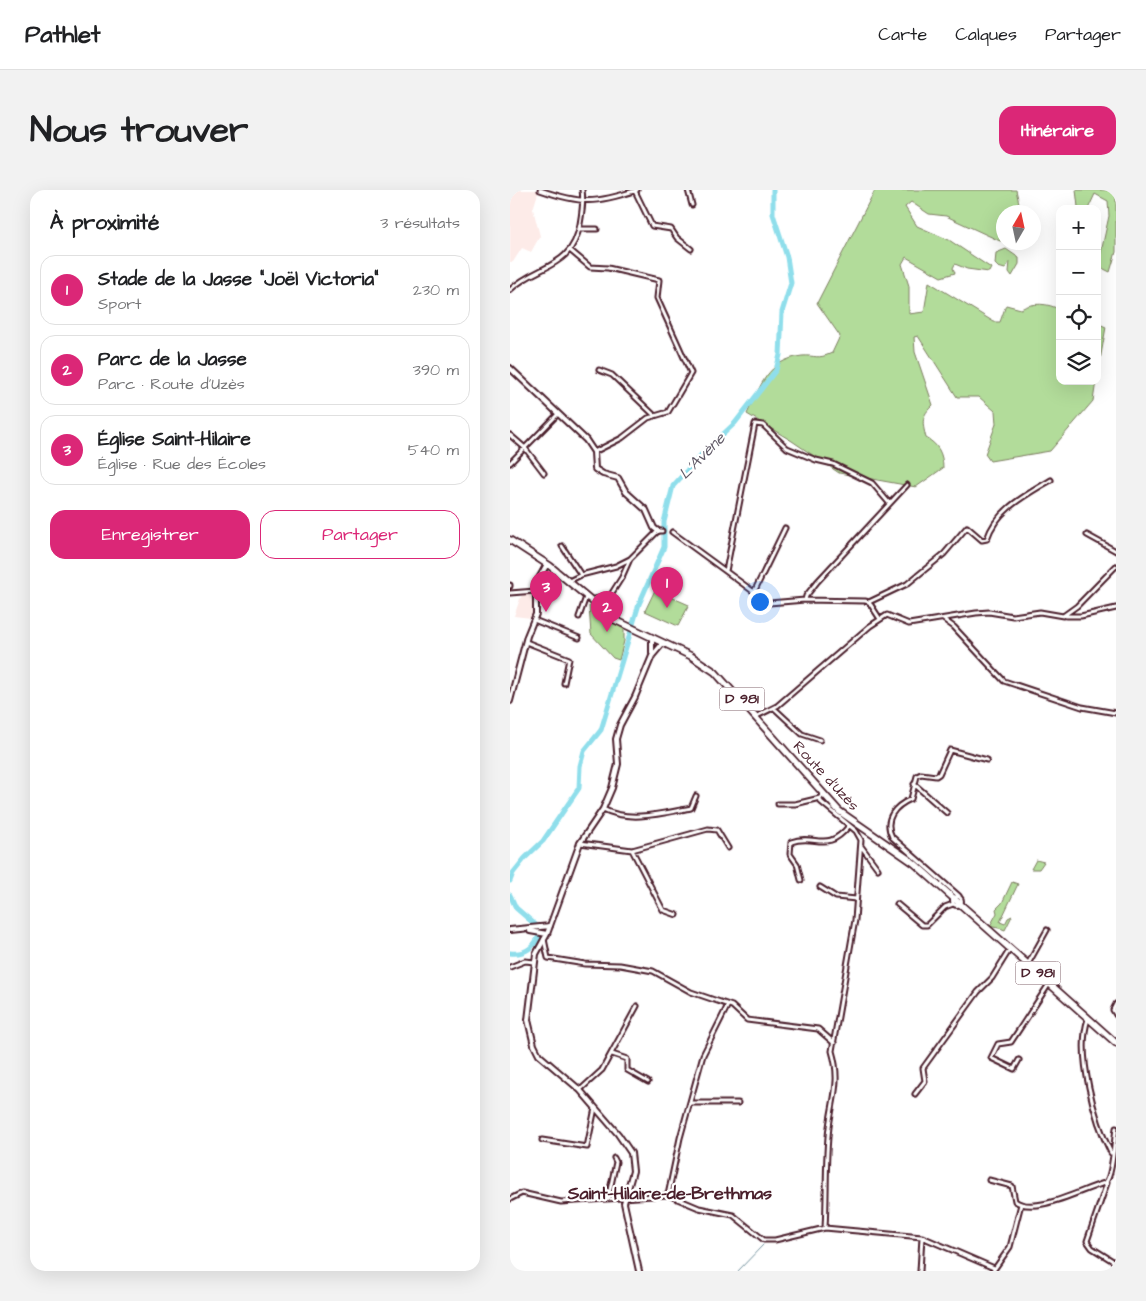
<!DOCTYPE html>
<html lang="fr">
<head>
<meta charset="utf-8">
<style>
	:root { --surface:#fff; --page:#f2f2f2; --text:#202124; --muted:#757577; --line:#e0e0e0; --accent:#db2777 }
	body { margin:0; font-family:"Architects Daughter",sans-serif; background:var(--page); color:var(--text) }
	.controls { position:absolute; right:15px; top:15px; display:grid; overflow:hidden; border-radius:10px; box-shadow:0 5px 20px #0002 }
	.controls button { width:45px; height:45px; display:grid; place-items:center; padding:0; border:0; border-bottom:1px solid var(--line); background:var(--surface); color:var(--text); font:25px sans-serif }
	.compass { position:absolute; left:486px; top:15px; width:45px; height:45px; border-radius:50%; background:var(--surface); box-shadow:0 5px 20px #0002; rotate:9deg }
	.you { position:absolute; left:249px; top:411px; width:18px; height:18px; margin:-12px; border:4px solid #fff; border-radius:50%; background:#1a73e8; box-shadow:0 0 0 8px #1a73e833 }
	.badge { display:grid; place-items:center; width:32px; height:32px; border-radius:50%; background:var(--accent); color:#fff; font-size:16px; font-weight:700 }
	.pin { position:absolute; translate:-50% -41px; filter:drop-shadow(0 1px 2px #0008) }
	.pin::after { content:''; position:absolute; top:26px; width:18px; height:15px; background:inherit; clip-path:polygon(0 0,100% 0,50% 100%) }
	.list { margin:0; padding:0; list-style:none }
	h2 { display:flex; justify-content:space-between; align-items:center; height:65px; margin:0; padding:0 20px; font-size:21px }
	h2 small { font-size:16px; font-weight:400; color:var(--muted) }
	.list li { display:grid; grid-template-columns:32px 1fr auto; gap:15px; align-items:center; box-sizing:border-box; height:70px; margin:0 10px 10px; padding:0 10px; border:1px solid var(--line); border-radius:15px }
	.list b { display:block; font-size:19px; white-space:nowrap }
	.list p { margin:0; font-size:16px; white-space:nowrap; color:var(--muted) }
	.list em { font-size:16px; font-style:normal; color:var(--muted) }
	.actions { display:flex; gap:10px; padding:15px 20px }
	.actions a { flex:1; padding:11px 0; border:1px solid var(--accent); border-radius:15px; text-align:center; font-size:18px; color:var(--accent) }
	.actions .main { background:var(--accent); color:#fff }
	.icon { flex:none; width:28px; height:28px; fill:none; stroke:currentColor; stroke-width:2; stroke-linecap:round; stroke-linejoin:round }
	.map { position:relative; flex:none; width:606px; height:1081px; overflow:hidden; border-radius:15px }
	header { display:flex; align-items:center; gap:30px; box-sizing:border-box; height:70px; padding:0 25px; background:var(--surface); border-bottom:1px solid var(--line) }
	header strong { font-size:24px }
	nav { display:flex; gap:28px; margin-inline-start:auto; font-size:18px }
	.intro { display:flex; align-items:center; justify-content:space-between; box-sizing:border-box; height:120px; padding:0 30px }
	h1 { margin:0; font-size:35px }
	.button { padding:12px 22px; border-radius:15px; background:var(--accent); color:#fff; font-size:18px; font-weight:700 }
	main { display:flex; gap:30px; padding:0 30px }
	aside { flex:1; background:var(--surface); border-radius:15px; box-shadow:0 5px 20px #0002 }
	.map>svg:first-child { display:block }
	.built { fill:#fdebe8 }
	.green { fill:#b2dc9a; stroke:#7e7e62 }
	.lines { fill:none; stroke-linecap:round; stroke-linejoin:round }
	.stream { stroke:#73929e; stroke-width:1 }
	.river { stroke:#8fdeeb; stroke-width:5 }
	.minor-casing { stroke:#4a1f2b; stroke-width:7 }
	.tertiary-casing { stroke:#4a1f2b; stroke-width:8 }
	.primary-casing { stroke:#4a1f2b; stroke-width:9 }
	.minor { stroke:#fff; stroke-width:3 }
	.tertiary { stroke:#fff; stroke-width:4 }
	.primary { stroke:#fff; stroke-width:5.5 }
	.labels { text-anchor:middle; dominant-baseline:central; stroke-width:4.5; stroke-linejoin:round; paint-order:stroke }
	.shield { fill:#fff; stroke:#80626b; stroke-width:1 }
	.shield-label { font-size:14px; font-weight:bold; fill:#4a1f2b }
	.street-label { font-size:15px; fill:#4a1f2b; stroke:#fff }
	.water-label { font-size:16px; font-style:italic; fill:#5f5865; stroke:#fff }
	.quarter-label { font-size:18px; font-weight:bold; fill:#4a1f2b; stroke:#fff }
</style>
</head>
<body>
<header>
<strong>Pathlet</strong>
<nav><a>Carte</a><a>Calques</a><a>Partager</a></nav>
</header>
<div class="intro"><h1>Nous trouver</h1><a class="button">Itinéraire</a></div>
<main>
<aside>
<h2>À proximité<small>3 résultats</small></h2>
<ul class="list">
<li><span class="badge">1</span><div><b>Stade de la Jasse &quot;Joël Victoria&quot;</b><p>Sport</p></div><em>230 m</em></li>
<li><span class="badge">2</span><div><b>Parc de la Jasse</b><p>Parc · Route d'Uzès</p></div><em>390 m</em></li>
<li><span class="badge">3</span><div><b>Église Saint-Hilaire</b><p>Église · Rue des Écoles</p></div><em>540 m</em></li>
</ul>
<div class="actions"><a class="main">Enregistrer</a><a>Partager</a></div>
</aside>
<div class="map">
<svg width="606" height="1081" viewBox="0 0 606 1081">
	<rect width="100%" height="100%" fill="#fff"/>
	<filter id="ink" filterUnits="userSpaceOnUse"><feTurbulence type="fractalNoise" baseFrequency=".02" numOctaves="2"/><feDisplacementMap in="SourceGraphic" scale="10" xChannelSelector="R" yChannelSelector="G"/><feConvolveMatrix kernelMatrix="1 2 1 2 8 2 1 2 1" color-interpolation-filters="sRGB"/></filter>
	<g filter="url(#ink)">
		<path class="built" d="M0,0H29L23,19L30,46L21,62L12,58L3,72H0Z
			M18,403L22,406L24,418L21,428L4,426L10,409L13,404Z"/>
		<path class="green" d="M365,0H506L511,22H493V50L490,51L436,26L419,24L401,12L395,17L407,36L439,50L481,78L479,82L457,79L445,74L443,78L445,83L431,87L396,67L392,74L399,96V124L414,122L419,92L484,132H490L496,115L511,119C522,112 539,113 550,120V191H586L583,211L540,261L480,271L475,264L486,234L485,221L469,207H447L408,146L404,147L405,162L423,215C411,226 412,232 416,248C428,254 433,264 433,278L406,297L329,283L282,251L237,224C250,197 257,170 292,166C306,165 307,170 322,163L330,146L307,113Z
			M566,0H606V62L600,82L588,76L599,26L598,11L585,4L578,19H567L568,17Z
			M496,59L509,68V74L502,86L499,82L500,71L495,79L488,77L485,74L486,63Z
			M587,133L596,137L587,187Z
			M145,400L179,415L168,436L135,421Z
			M79,416L114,439V451L109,470L103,468L81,444Z
			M526,670L534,672L529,679H521Z
			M502,692L508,694L490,732L495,734L498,728L502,726L495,740C489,737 484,738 480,736L487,723L486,719L492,713Z"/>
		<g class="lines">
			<path class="stream" d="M228,1081L253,1055"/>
			<path class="river" d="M0,691L3,683L15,668L33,651L69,598L70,576L74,561L91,540L129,414L154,357V332L163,296L192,264L225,233L266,180L270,165L272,122L281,93L277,67L263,24V0
				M0,705L6,718L28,737L30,743C25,757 15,765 0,763"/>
			<defs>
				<path id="minor" d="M30,0C71,14 85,14 127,0
					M178,0L182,15
					M125,1L142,36L161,39L167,48L181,59
					M0,3V0
					M69,39H87
					M61,61L80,77L98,78L149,90L147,108L181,183L158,222L138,228L112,248L84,262
					M0,100C27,74 62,80 70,34C72,22 74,12 72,0
					M89,180L102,185L144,225
					M0,245L15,258L34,283
					M0,273L48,224
					M162,342L259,413L295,410L355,411L359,412L370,429
					M577,345L606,361
					M52,356L71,385
					M216,381L245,234L253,235L277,258L306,270L323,274L362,293L379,313
					M59,391L71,385L106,376L120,369
					M0,395V396
					M244,402L275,338
					M0,403L25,401
					M80,410L100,406L112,387L120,369L148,341H152
					M295,410L296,406L307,392L397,295
					M359,412L397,394L434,364L457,337L472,350L477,349C486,320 516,305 541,290
					M556,426H571L606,418
					M69,427L76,407
					M433,429L444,437L494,491L572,517L606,523
					M24,430L69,448
					M16,452L59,469L54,493
					M264,518L292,544L310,550
					M247,526L267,516L360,436L377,425L399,434L466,423L479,422L503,426L530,422L553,426L567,416L606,376
					M404,594L437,623
					M312,605L310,608L311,612L346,641L351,650L345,730L322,861C331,891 323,907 319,937C315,969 317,1005 315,1038
					M268,614H285L310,608
					M93,619C119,633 154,623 181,618L186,606
					M70,653L122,660L198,639L207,640L218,658
					M351,656L368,679
					M122,660L153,720L167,725
					M291,690L287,674L280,664L281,652C306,643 316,664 339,636
					M310,697L326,707L346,709
					M449,706L382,647C373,629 385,616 401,609L407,586L411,584L426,586L429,584L440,560L477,570
					M442.5 711a4.5 4.5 0 1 1 9 0a4.5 4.5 0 1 1-9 0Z
					M387,714L412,735H417L435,717L443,714
					M34,749L38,768L75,774L110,775L143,781L181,802L222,816L237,830L308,839L324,853
					M518,774L537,740
					M0,777L15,771L25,772
					M606,814L603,820L606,825
					M578,829C566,864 585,932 601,963
					M102,864L117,869V880L138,892
					M509,870L504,879L481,868L488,854L501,852L539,794
					M70,900L92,880L127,816
					M405,904L415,891L413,878L468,802L482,788L500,759
					M180,913H228
					M32,950L77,957L85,918
					M479,990L502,996L505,1011C525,1026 574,998 595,993C603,987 604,950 606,938
					M597,993L577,1051L582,1058L606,1073
					M158,1005L170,948L193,865L218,815
					M0,1009L12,1003L51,1012L158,1005L189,1018L223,1025L254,1050H265L315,1038L412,1047L484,1078
					M98,1009L106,972L104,968
					M410,1081L412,1047
					M483,1081L500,1057L511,1014"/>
				<path id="tertiary" d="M0,178L76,250L84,262L85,279L93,284L108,288L116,302L136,320L144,338L148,341
					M142,449V463
					M0,511L17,446L26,424V394L37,374
					M0,740L40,736
					M20,741L37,744
					M129,1081L114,1013L123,981L121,963L108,944L70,900L29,865L24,855L18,830L26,764L37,744L70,653L93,619L102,598L108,574L106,549L110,535L125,507L142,466L153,453"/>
				<path id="primary" d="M0,350L40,376L105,430L181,466L205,482L329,621L404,673L606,853"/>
			</defs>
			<use href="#minor" class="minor-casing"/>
			<use href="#tertiary" class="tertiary-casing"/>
			<use href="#primary" class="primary-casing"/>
			<use href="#minor" class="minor"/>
			<use href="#tertiary" class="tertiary"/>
			<use href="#primary" class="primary"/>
		</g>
	</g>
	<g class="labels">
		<g class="shield">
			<rect x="209.5" y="497.5" width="45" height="23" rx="4"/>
			<rect x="505.5" y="771.5" width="45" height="23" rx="4"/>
		</g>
		<g class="shield-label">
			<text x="232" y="509">D 981</text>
			<text x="528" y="783">D 981</text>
		</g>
		<g class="street-label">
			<text transform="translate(316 586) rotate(47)">Route d'Uzès</text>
		</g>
		<g class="water-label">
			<text transform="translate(192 266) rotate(-45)">L'Avène</text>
		</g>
		<g class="quarter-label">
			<text x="160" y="1003">Saint-Hilaire-de-Brethmas</text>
		</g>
	</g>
</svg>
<div class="controls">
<button>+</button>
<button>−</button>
<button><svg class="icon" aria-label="locate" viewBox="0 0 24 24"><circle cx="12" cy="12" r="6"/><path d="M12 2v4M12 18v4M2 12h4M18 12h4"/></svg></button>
<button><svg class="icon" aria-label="layers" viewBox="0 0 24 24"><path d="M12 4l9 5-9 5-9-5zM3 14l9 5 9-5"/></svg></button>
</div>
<svg class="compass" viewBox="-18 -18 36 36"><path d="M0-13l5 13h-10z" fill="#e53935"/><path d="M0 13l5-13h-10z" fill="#757577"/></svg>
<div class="you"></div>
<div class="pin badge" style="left:157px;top:418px">1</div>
<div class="pin badge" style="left:97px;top:442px">2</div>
<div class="pin badge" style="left:36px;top:422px">3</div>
</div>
</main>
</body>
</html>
